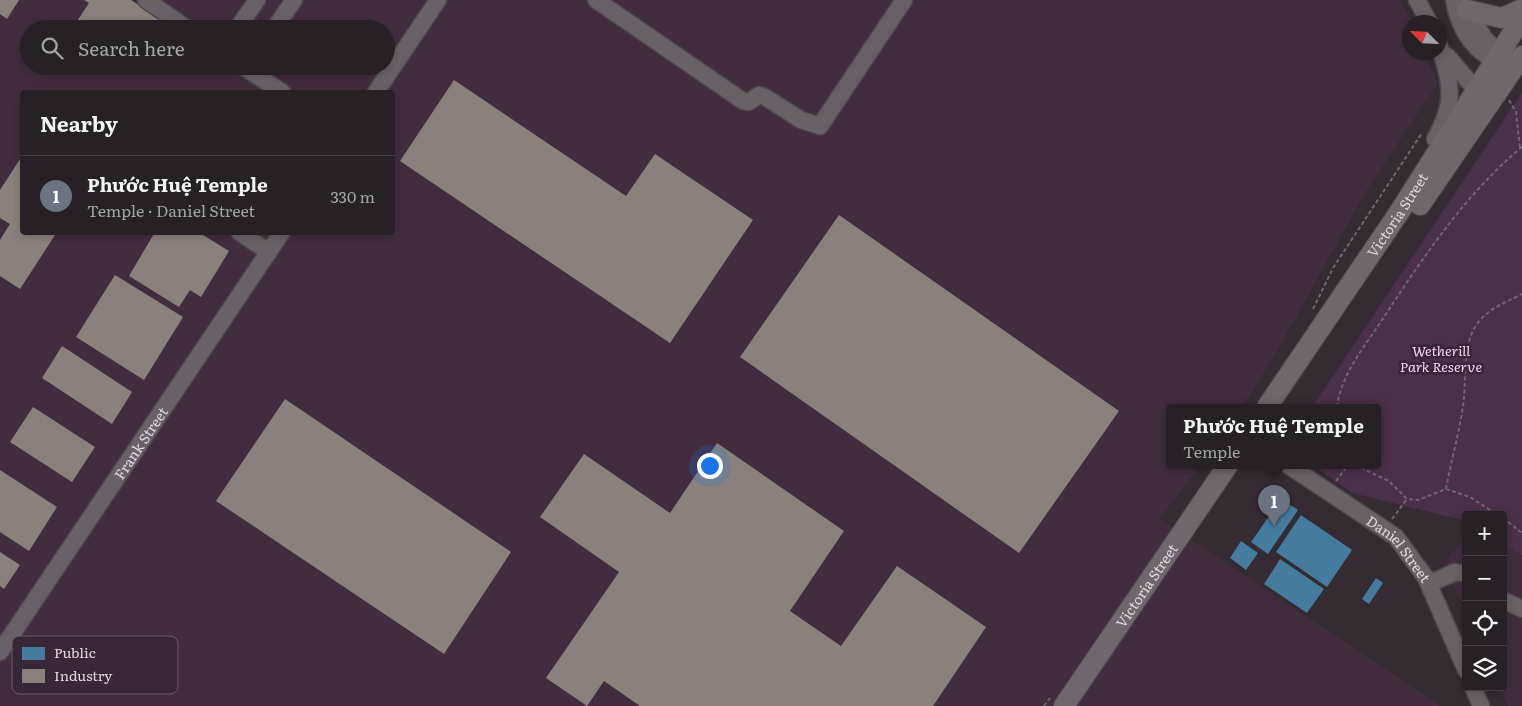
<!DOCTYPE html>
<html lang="en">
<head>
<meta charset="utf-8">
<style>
	:root { --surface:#272026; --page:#332d32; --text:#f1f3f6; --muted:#a4a3a7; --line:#433e43; --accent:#a49aa3 }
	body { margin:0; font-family:Literata,serif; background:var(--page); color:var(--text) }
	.controls { position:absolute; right:15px; bottom:15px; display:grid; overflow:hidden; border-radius:5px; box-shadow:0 2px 8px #0003 }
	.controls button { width:45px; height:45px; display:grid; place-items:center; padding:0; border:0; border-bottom:1px solid var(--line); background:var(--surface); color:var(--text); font:25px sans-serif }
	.compass { position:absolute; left:1402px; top:15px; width:45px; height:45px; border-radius:50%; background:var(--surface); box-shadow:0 2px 8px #0003; rotate:294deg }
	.you { position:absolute; left:709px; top:465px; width:18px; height:18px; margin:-12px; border:4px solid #fff; border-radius:50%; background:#1a73e8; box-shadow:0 0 0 8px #1a73e833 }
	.badge { display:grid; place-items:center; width:32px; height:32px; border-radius:50%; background:var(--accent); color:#fff; font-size:16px; font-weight:700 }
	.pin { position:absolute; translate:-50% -41px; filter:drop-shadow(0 1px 2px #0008) }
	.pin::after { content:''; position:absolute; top:26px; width:18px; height:15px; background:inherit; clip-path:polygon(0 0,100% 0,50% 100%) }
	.popup { position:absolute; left:1166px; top:404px; width:215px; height:65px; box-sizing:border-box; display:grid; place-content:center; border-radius:5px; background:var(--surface); filter:drop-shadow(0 1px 4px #0005); font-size:16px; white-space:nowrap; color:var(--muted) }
	.popup b { font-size:19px; color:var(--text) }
	.popup::after { content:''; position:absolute; left:50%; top:100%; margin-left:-10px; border:10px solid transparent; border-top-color:var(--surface) }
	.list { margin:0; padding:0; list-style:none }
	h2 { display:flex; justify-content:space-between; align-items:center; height:65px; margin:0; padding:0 20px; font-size:21px }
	h2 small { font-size:16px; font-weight:400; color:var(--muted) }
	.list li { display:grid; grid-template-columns:32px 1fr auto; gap:15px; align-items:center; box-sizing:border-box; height:80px; padding:0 20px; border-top:1px solid var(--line) }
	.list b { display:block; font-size:19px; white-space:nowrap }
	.list p { margin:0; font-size:16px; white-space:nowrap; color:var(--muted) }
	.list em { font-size:16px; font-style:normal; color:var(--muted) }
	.icon { flex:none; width:28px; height:28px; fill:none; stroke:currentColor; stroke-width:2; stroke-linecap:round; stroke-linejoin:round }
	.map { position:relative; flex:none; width:1522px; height:706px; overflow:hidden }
	.search { position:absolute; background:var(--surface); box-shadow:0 2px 8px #0003; left:20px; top:20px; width:375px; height:55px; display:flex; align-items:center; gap:12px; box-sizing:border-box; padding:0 18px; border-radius:28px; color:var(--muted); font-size:19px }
	.panel { position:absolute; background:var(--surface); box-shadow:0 2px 8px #0003; left:20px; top:90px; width:375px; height:145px; border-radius:5px }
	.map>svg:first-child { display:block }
	.built { fill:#412d3e; fill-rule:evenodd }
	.green { fill:#4a3048 }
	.public { fill:#457b9d }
	.industry { fill:#8a817c }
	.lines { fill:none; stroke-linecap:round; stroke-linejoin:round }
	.minor-casing { stroke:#4f474e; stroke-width:19 }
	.major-casing { stroke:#4f474e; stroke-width:22 }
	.path { stroke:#6d676d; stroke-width:2; stroke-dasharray:4 2.5; stroke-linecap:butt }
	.minor { stroke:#696168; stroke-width:16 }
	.major { stroke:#70666e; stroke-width:20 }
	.labels { text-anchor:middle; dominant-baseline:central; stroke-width:5; stroke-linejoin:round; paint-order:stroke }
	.street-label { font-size:14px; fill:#e1d6df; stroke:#382736 }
	.park-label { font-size:14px; font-style:italic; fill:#fcd2f6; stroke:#382736 }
	.key { fill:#382736; stroke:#6b5c69; stroke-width:1 }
	.key-label { font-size:14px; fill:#e1d6df }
</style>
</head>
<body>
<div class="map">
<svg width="1522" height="706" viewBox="0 0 1522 706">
	<rect width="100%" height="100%" fill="#342b33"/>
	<path class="built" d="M0,0H1399L1412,22H1410V52L1425,53L1438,83L1365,193L1275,355L1242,407H1170V465H1201L1159,519L1440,706H0ZM29,29H386V66H29ZM22,92H392V232H22Z
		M1466,535V613L1444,565Z
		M1503,543L1522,557V706H1508L1500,687H1503Z"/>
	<path class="green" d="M1522,92V556L1503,543V515H1466V521L1352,493L1313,465H1378V407H1312Z"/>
	<path class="public" d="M1281,499L1298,510L1268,554L1251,542Z
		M1301,515L1352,550L1327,587L1276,552Z
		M1241,541L1258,553L1246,570L1230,558Z
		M1280,559L1324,589L1307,613L1264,584Z
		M1376,578L1383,583L1369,604L1362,599Z"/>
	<path class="industry" d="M0,0H19L7,19L0,14Z
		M84,0H131L167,23L163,29H72L89,3Z
		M454,80L626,196L655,154L753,220L670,343L400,161Z
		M22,156V232H57L20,289L0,276V240L10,224L0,218V190Z
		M839,215L1119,411L1019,553L740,357Z
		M155,232H198L229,251L201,297L190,290L179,307L129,276Z
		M115,275L183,317L144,380L76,337Z
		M62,346L132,392L112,424L42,378Z
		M285,399L511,552L444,654L216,501Z
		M33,407L95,447L72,482L10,442Z
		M717,443L844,531L790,611L841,646L897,566L986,627L933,706H640L604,681L587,706L546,678L619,572L540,517L584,454L670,513Z
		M0,470L57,507L29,551L0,532Z
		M0,552L20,565L4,589L0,586Z"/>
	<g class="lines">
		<defs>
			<g id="minor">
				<path d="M146,0L188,29"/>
				<path d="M596,0L743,101L749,102L759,95L765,97L801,120L820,126L904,0"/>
				<path d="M1417,0L1429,22"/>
				<path d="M1454,0C1459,30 1475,55 1505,64"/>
				<path d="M1460,4L1467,10L1484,38L1507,60"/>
				<path d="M237,29L257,0"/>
				<path d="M274,29L294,0"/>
				<path d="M1447,56L1483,98"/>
				<path d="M242,66L282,92"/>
				<path d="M376,92L438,0"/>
				<path d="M1435,139C1456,103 1451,85 1440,47"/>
				<path d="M239,232L269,252"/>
				<path id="s1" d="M1288,465L1396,537L1426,578L1466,670"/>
				<path d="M1429,584L1455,572L1466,574"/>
				<path d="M1503,600L1522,609"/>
				<path id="s2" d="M0,652L282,232"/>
				<path d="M1473,687L1481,706"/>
			</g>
			<g id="major">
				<path d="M1467,10L1502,18L1522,9"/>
				<path d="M1420,205L1522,56"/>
				<path id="s3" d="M1267,407L1400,211L1522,18"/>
				<path id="s4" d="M1064,706L1228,465"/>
			</g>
		</defs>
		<use href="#minor" class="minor-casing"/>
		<use href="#major" class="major-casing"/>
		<path class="path" d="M1509,100L1516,112L1520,148
			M1313,309L1333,268L1422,133
			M1337,407C1341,375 1364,347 1382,320C1422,259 1465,194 1522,147
			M1355,465L1389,481L1407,499L1418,500L1446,489L1470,497L1498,515
			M1336,481L1348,465
			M1446,489C1451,461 1459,434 1463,406C1467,381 1462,349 1475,327C1486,309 1505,303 1522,294
			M1503,518L1522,533
			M1392,519L1407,499
			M1044,706L1050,698"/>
		<use href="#minor" class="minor"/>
		<use href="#major" class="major"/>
	</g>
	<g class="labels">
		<g class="street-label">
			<text stroke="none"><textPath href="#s3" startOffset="232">Victoria Street</textPath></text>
			<text stroke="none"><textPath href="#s2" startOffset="252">Frank Street</textPath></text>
			<text stroke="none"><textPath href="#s1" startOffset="140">Daniel Street</textPath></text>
			<text stroke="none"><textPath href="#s4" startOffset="146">Victoria Street</textPath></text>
		</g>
		<g class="park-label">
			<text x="1441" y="350">Wetherill<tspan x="1441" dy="16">Park Reserve</tspan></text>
		</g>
	</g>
	<rect x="12" y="636" width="166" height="58" rx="8" class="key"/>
	<rect x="22" y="647" width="23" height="13" fill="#457b9d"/>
	<rect x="22" y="669" width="23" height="14" fill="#8a817c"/>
	<g class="key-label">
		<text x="54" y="658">Public</text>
		<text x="54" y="681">Industry</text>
	</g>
</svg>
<div class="controls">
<button>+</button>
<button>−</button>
<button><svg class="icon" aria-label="locate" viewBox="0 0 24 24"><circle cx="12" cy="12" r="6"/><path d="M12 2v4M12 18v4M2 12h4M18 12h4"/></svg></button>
<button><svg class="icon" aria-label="layers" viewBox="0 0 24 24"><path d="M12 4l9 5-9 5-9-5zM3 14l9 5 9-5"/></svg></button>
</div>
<svg class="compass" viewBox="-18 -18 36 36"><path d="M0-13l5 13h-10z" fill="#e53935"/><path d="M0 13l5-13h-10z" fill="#a4a3a7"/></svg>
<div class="you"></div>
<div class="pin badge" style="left:1274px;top:526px;background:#6b7280">1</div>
<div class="popup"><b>Phước Huệ Temple</b>Temple</div>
<div class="search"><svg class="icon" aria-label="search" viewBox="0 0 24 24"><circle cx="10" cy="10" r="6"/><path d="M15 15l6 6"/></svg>Search here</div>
<section class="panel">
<h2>Nearby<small></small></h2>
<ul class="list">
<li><span class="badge" style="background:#6b7280">1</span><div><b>Phước Huệ Temple</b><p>Temple · Daniel Street</p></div><em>330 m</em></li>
</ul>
</section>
</div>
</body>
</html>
